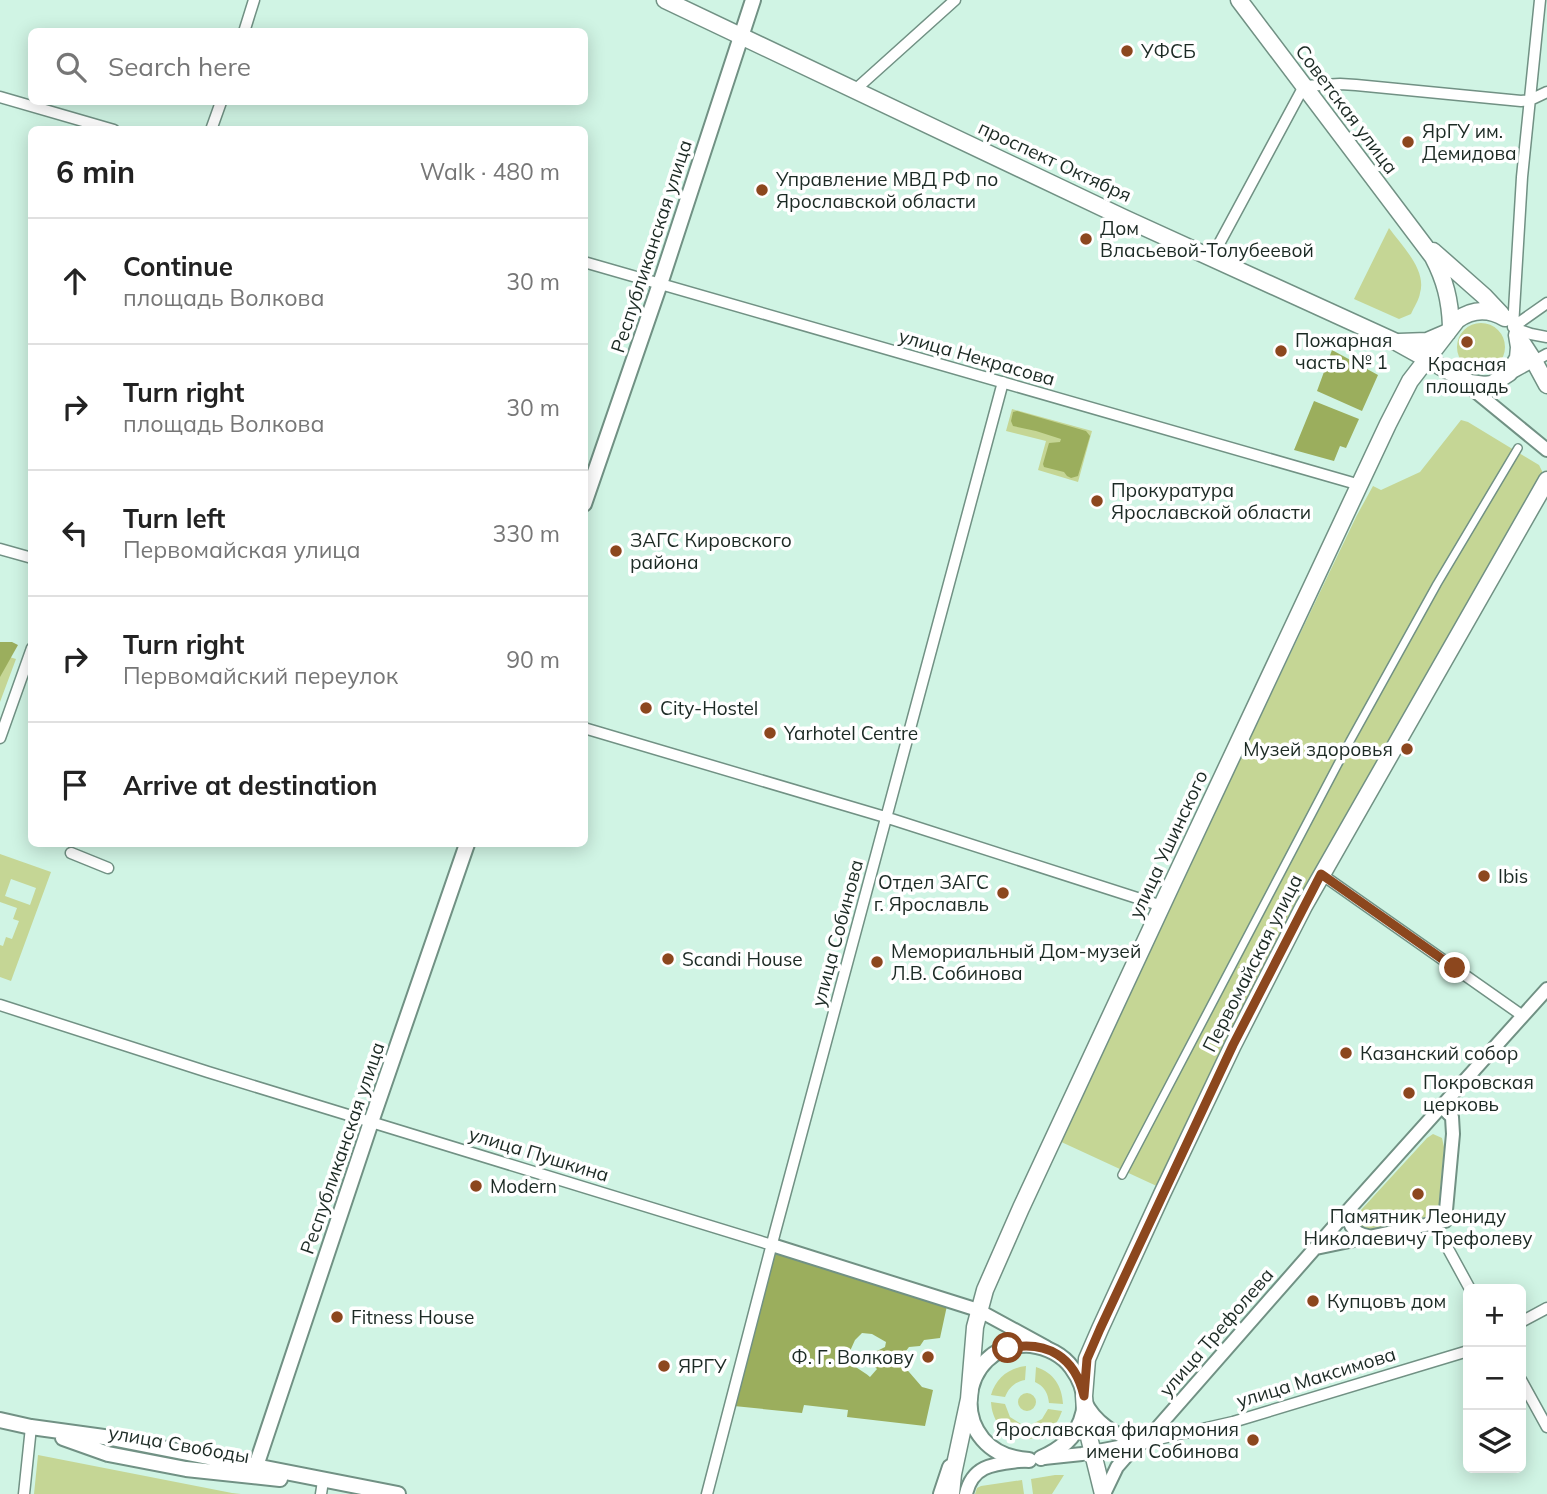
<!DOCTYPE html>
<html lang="en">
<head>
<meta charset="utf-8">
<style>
	:root { --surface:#fff; --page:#f2f2f2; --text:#222; --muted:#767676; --line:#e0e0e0 }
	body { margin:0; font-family:Mulish,sans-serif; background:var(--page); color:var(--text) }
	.controls { position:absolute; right:21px; bottom:21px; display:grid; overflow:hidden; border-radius:10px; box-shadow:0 4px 18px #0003 }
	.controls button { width:63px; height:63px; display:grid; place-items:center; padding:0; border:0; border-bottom:2px solid var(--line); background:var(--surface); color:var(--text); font:35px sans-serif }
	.stop { position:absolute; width:21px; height:21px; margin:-16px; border:5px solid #8c471e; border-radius:50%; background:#fff }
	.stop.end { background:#8c471e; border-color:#fff; box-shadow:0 2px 7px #0008 }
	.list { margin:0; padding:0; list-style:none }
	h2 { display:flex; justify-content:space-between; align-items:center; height:91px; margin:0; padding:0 28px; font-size:30px }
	h2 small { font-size:23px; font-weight:400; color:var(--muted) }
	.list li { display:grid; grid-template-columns:46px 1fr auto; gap:21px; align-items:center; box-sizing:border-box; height:126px; padding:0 28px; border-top:2px solid var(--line) }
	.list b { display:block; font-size:26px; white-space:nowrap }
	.list p { margin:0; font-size:23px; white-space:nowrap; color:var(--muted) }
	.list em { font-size:23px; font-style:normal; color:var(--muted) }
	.icon { flex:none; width:38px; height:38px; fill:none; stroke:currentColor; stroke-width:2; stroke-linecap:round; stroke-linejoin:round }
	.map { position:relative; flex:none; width:1547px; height:1494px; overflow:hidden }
	.search { position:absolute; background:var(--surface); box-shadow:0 4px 18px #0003; left:28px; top:28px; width:560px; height:77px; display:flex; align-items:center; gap:18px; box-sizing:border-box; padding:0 24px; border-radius:10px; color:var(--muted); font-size:26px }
	.panel { position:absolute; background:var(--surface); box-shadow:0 4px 18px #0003; left:28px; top:126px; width:560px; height:721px; border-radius:10px }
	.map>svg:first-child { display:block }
	.green { fill:#c5d695; fill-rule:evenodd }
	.forest { fill:#9bae5d; fill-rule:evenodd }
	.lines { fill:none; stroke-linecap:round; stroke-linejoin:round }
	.pedestrian-casing { stroke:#719184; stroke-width:10 }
	.minor-casing { stroke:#719184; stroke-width:13 }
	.tertiary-casing { stroke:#719184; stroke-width:16 }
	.secondary-casing { stroke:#719184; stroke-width:18 }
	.primary-casing { stroke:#719184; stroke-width:19 }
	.pedestrian { stroke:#fff; stroke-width:7 }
	.minor { stroke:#fff; stroke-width:10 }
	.tertiary { stroke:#fff; stroke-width:12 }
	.secondary { stroke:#fff; stroke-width:14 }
	.primary { stroke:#fff; stroke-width:16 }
	.route { stroke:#8c471e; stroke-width:9 }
	.poi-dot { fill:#8c471e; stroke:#fff; stroke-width:2.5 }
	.labels { text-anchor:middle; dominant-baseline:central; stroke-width:7; stroke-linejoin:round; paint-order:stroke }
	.poi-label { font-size:19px; fill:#1c2a24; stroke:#fff; text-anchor:start }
	.street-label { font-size:19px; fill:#1c2a24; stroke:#fff }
</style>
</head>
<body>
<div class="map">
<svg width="1547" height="1494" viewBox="0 0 1547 1494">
	<rect width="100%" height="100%" fill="#d0f4e4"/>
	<path class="green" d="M1389,228C1402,246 1427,270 1420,293C1419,300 1414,307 1411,314L1399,319L1354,299Z
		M1457 347a24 24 0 1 1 48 0a24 24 0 1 1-48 0Z
		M1012,409L1092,431L1078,482L1038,470L1046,441L1006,431Z
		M1461,420L1468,422L1539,465L1545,477L1317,873L1161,1188L1057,1140L1357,515L1373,486L1381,490L1420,472Z
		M0,654L16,659L0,702Z
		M0,854L51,872L11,981L0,977V945L3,946L6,937L12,939L19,921L13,919L17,908L0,902ZM11,879L36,888L30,905L5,896Z
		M1433,1134L1442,1138L1444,1147L1439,1204L1435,1212L1426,1217L1372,1229L1362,1227C1356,1222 1357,1216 1361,1210L1427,1138Z
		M1026,1366L1025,1380C1015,1382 1009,1387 1005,1397L991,1395C996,1378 1009,1368 1026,1366Z
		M1036,1367C1054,1373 1062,1386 1063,1404L1049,1403C1048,1393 1044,1386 1035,1382Z
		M1018 1402a9 9 0 1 1 18 0a9 9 0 1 1-18 0Z
		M991,1402L1005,1404L1010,1417L1021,1424L1019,1438C1002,1433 992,1420 991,1402Z
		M1048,1409L1062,1411C1056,1428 1046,1436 1029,1439L1030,1425L1042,1419Z
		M38,1455L232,1493L241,1494H34Z
		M1055,1475H1064L1052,1494H1033L1031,1479Z
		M1022,1480L1024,1494H975L977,1488L981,1486Z"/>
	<path class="forest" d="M1332,350L1378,375L1362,411L1317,391Z
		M1314,401L1359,419L1346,448L1340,446L1334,461L1294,450Z
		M1017,411L1086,431L1090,436L1078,476L1071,478L1067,476L1064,472L1044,467L1043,464L1049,443L1060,442L1061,439L1036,431L1013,426L1011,421L1013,412Z
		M0,642H12L18,645L0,677Z
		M774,1248L948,1301L940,1338L924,1340L920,1346L909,1347L902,1356L903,1365L922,1387L933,1390L925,1426L847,1417L848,1410L804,1405L802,1413L734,1406ZM862,1333L872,1334L886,1342L885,1347L877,1351L872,1357V1364L877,1369L870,1377C862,1370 854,1367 846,1360L855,1340Z"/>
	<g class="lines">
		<defs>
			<path id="pedestrian" d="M1122,1175L1350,741L1437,584L1518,448"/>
			<path id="minor" d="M244,32L254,0
				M856,89L955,0
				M0,97L114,130
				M211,130L221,102
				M1212,257L1304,86L1340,84L1356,85L1521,101L1530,100L1547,92
				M584,262L1360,485
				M1513,327L1522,177L1540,0
				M1513,327L1547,303
				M1514,328L1531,334L1547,337
				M1511,374L1547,354
				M0,549L32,558
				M584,728L885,817L1162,906
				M0,738L32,648
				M71,853L108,868
				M1321,874L1523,1016
				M0,1005L208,1072L772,1245
				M1434,1223L1470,1289
				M1521,1322L1547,1308
				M1521,1380L1547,1427
				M1145,1442L1233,1422L1468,1351
				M24,1494L31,1427
				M321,1494L323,1481
				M707,1494L775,1232L1003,382"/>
			<path id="tertiary" d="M1464,382L1547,450
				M1352,1207C1345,1222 1352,1233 1368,1236
				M772,1245L978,1310L1046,1347
				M1316,1248L1445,1221L1453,1134L1452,1117L1442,1107
				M1085,1401C1095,1423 1116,1434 1137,1444
				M1044,1458L1082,1454L1145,1442L1352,1206L1547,989
				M966,1494C973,1462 999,1464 1026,1460
				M1104,1494L1117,1467L1137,1444"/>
			<path id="secondary" d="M584,504L663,275L753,0
				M0,1420L31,1427L111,1438L398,1494
				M63,1438L108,1454L186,1469L280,1479
				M1029,1460C944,1455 955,1340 1031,1345C1047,1347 1063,1355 1072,1368C1099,1405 1079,1442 1041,1458
				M256,1466L371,1122L467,844
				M941,1494L950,1467"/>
			<path id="primary" d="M665,0L1124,218L1396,342L1470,383L1485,385L1492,384L1509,373L1518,358L1519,347L1517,335
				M1239,0L1433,257C1445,280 1450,300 1451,326
				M1433,251L1484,296L1501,314
				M1519,338L1534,361L1547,385
				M1399,342L1427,341L1448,332
				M951,1494L953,1474L969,1399L975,1327L985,1290L1021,1208L1171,886L1388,424L1410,381L1457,320C1472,309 1488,308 1505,318
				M1103,1494L1086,1425L1084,1396L1087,1359L1100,1329L1162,1194L1233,1045L1304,906L1547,480"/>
		</defs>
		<use href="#pedestrian" class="pedestrian-casing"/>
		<use href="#minor" class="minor-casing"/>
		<use href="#tertiary" class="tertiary-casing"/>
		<use href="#secondary" class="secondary-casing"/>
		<use href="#primary" class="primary-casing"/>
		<use href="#pedestrian" class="pedestrian"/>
		<use href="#minor" class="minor"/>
		<use href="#tertiary" class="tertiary"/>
		<use href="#secondary" class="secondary"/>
		<use href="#primary" class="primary"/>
	</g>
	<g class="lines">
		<path class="route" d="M1008,1348C1047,1340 1075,1357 1084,1396L1087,1359L1100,1329L1233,1045L1321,874L1455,968"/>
	</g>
	<g class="poi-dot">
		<circle cx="1127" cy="51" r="7"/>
		<circle cx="1408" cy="142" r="7"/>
		<circle cx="762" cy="190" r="7"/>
		<circle cx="1086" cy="239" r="7"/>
		<circle cx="1467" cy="342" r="7"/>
		<circle cx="1281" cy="351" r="7"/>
		<circle cx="1097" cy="501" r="7"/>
		<circle cx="616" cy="551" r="7"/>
		<circle cx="646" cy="708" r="7"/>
		<circle cx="770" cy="733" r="7"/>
		<circle cx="1407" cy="749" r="7"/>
		<circle cx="1484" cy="876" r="7"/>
		<circle cx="1003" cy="893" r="7"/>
		<circle cx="668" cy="959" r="7"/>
		<circle cx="877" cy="962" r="7"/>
		<circle cx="1346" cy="1053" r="7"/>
		<circle cx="1409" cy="1093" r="7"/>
		<circle cx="476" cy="1186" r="7"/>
		<circle cx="1418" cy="1194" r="7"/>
		<circle cx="1313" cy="1301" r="7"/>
		<circle cx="337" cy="1317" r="7"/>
		<circle cx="928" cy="1357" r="7"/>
		<circle cx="664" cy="1366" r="7"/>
		<circle cx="1253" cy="1440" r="7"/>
	</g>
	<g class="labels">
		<g class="poi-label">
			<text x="1141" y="51">УФСБ</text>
			<text x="1422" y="131">ЯрГУ им.<tspan x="1422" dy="22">Демидова</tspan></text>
			<text x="776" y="179">Управление МВД РФ по<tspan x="776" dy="22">Ярославской области</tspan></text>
			<text x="1100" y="228">Дом<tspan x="1100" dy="22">Власьевой-Толубеевой</tspan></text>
			<text x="1295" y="340">Пожарная<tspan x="1295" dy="22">часть № 1</tspan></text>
			<text x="1467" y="364" text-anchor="middle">Красная<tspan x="1467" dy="22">площадь</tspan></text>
			<text x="1111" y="490">Прокуратура<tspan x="1111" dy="22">Ярославской области</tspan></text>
			<text x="630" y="540">ЗАГС Кировского<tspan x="630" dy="22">района</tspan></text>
			<text x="660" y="708">City-Hostel</text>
			<text x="784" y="733">Yarhotel Centre</text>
			<text x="1393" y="749" text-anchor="end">Музей здоровья</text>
			<text x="1498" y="876">Ibis</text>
			<text x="989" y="882" text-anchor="end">Отдел ЗАГС<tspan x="989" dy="22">г. Ярославль</tspan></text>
			<text x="891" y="951">Мемориальный Дом-музей<tspan x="891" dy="22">Л.В. Собинова</tspan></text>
			<text x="682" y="959">Scandi House</text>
			<text x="1360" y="1053">Казанский собор</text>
			<text x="1423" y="1082">Покровская<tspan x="1423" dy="22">церковь</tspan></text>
			<text x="490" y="1186">Modern</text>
			<text x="1418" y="1216" text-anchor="middle">Памятник Леониду<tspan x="1418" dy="22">Николаевичу Трефолеву</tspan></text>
			<text x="1327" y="1301">Купцовъ дом</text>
			<text x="351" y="1317">Fitness House</text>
			<text x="914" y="1357" text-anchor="end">Ф. Г. Волкову</text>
			<text x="678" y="1366">ЯРГУ</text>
			<text x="1239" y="1429" text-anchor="end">Ярославская филармония<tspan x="1239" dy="22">имени Собинова</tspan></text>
		</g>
		<g class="street-label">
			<text transform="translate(1347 109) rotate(53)">Советская улица</text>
			<text transform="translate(1055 161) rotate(25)">проспект Октября</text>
			<text transform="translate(651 246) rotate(-72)">Республиканская улица</text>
			<text transform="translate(977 357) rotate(16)">улица Некрасова</text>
			<text transform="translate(1168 844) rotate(-65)">улица Ушинского</text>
			<text transform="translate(837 933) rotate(-75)">улица Собинова</text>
			<text transform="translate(1252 963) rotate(-63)">Первомайская улица</text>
			<text transform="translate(342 1148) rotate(-71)">Республиканская улица</text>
			<text transform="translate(539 1154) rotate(17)">улица Пушкина</text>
			<text transform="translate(1216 1332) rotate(-49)">улица Трефолева</text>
			<text transform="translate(1316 1377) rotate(-17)">улица Максимова</text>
			<text transform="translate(179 1444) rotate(10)">улица Свободы</text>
		</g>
	</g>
</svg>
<div class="controls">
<button>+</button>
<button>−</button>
<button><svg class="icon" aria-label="layers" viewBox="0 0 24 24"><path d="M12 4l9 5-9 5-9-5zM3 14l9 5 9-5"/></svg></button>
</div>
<div class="stop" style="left:1008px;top:1348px"></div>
<div class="stop end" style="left:1455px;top:968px"></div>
<div class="search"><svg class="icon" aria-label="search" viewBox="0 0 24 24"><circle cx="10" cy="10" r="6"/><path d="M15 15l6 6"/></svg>Search here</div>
<section class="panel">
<h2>6 min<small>Walk · 480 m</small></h2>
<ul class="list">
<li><svg class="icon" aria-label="ahead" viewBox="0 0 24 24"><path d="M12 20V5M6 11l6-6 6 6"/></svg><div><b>Continue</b><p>площадь Волкова</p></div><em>30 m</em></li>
<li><svg class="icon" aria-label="right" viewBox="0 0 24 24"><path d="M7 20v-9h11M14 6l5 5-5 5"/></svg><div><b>Turn right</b><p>площадь Волкова</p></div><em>30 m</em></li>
<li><svg class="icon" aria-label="left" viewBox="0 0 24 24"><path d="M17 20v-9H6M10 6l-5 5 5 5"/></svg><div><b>Turn left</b><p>Первомайская улица</p></div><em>330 m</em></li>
<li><svg class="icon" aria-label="right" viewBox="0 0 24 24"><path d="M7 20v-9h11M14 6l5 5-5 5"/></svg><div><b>Turn right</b><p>Первомайский переулок</p></div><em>90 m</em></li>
<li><svg class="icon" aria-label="arrive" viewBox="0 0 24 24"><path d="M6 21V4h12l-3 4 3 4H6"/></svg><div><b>Arrive at destination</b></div></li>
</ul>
</section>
</div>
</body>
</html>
